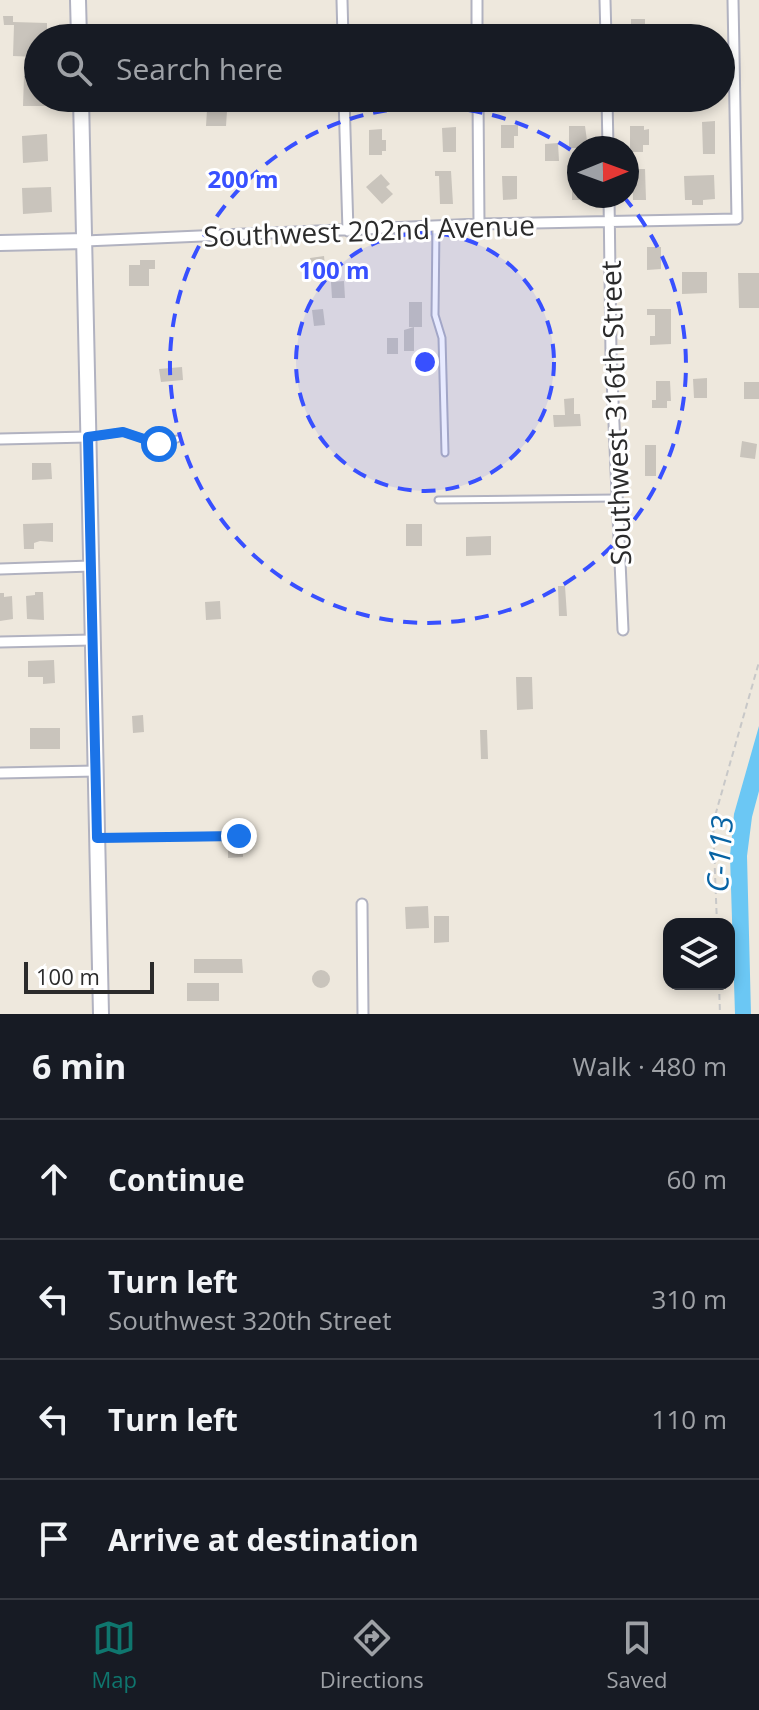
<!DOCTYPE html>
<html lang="en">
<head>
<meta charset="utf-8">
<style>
	:root { --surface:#171b24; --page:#20242c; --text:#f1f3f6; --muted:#9ea1a6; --line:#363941; --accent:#0f766e }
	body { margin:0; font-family:"Open Sans",sans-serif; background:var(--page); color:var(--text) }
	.controls { position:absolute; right:24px; bottom:24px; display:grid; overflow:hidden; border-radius:16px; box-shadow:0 4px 12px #0003 }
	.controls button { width:72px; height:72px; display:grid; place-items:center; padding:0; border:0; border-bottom:2px solid var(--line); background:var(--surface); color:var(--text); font:40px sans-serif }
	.compass { position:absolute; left:567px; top:136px; width:72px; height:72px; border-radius:50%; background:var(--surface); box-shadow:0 4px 12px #0003; rotate:89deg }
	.scale { position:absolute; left:24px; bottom:20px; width:130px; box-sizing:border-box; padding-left:8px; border:4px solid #2b2b2b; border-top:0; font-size:22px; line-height:28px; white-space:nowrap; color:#2b2b2b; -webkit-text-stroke:6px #fff; paint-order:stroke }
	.stop { position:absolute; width:24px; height:24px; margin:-18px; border:6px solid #1a73e8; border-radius:50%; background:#fff }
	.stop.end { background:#1a73e8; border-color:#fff; box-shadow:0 2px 8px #0008 }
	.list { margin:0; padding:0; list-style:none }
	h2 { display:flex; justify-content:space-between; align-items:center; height:104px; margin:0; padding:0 32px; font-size:34px }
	h2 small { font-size:26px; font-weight:400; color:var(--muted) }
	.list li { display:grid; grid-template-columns:52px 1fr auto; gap:24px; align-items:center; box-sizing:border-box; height:120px; padding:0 32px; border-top:2px solid var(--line) }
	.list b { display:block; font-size:30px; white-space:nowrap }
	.list p { margin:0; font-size:26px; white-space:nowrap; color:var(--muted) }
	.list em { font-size:26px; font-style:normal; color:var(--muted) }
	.icon { flex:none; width:44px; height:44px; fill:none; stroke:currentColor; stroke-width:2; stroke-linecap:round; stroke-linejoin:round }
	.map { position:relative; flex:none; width:759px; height:1014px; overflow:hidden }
	.search { position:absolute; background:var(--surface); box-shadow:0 4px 12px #0003; left:24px; right:24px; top:24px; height:88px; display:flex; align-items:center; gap:20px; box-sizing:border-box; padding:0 28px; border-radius:44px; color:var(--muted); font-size:30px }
	.sheet { height:584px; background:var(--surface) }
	nav { display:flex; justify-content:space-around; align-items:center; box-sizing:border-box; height:112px; border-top:2px solid var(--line); background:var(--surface); font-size:22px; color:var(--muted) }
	nav a { display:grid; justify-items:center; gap:4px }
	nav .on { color:var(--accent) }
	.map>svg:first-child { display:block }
	.water { fill:#6bc7f4 }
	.building { fill:#c9c4bc }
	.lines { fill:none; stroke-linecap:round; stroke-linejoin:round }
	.lane-casing { stroke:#b1b2c0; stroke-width:9 }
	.street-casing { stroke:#b1b2c0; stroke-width:13 }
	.secondary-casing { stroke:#b1b2c0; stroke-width:18 }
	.path { stroke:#c8c8c8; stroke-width:2; stroke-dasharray:6 4; stroke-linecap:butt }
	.lane { stroke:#fff; stroke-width:5 }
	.street { stroke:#fff; stroke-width:9 }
	.secondary { stroke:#fff; stroke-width:14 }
	.route { stroke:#1a73e8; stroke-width:10 }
	.ring { fill:none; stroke:#3850ff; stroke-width:4; stroke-dasharray:14 10 }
	.labels { text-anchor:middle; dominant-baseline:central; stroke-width:6; stroke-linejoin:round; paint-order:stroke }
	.street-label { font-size:28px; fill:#2b2b2b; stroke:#fff }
	.water-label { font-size:30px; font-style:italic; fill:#0763a3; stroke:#fff }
	.centre { fill:#3850ff; stroke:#fff; stroke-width:4 }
	.ring-label { font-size:24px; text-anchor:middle; font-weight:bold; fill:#3850ff; stroke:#fff; stroke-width:6; stroke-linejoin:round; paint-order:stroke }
</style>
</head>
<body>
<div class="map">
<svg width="759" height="1014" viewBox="0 0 759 1014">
	<rect width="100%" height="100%" fill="#eee8dd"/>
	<path class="water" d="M759,726V791L752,817L747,856L751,1014H735L730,856L734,814Z"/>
	<path class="building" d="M3,16H13V22L47,23V38H38V57L13,56L14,25H4Z
		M631,19H645V34H649V38H631Z
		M568,24H581V38H564V35H568Z
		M24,76H38V98H50V106H23Z
		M207,110L227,111L226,126H206Z
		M715,121V154H703L702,122Z
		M501,125H518V136H514V148H501Z
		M569,126H585L588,148H569Z
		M630,126H644V130L649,129V145H643V152H630Z
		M456,127V152H443L442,128Z
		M382,129V140H386V151H382V155H369V130Z
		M47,134L48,161L23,163L22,136Z
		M558,143L559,161H545V144Z
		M572,166H579V196H584V200H572Z
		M632,169H645L646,200H633Z
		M435,171H451L453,204H440L439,176H435Z
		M381,174L390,184L386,187L393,194L382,204L366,187Z
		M714,175L715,199L703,200V205H692V200H685L684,176Z
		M502,176H517V199L503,200Z
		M51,187L52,212L23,214L22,188Z
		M647,247H661V269L647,270Z
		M324,256L326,275L312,276L310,258Z
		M140,260H155V269H149V286H129V265H140Z
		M682,272H707V293L682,294Z
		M738,273H759V308H739Z
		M344,281L345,298H332L331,282Z
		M409,302H422V327H414V351H404V330L414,327H409Z
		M323,309L325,325L314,326L312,310Z
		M647,309H671V344L650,345V336H655V315H647Z
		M387,338H398V354H387Z
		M182,367L183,380L161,382L159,369Z
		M707,378V398H694L693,379Z
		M656,381H670L671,401H667V408H652V400H656Z
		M744,382H759V399H744Z
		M574,398V414H580L581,426L554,427L553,415H565L564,399Z
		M742,441L757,444L755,459L740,457Z
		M645,445H656V476H645Z
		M32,463H51L52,479L32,480Z
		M53,523V542L40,541L34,543V549H24L23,524Z
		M406,524H422V546H406Z
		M491,536V555L466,556V537Z
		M558,586H565L567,616H559Z
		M35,592H43L44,620L27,619L26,596L35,595Z
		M0,593H4V597L12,596L13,619L0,621Z
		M220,601L221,619L206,620L205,602Z
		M54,660L55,683L43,684V677H28V661Z
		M516,677H532L533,709L517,710Z
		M143,715L144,732L133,733L132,716Z
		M30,728H60V749H30Z
		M480,730H487L488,759H481Z
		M243,844V857L228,858V845Z
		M428,906L429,928L406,929L405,907Z
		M434,916H449V942L434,943Z
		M194,959H242L243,973H194Z
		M312 979a9 9 0 1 1 18 0a9 9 0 1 1-18 0Z
		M187,983H219V1001H187Z"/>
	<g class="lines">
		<defs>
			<path id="lane" d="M436,226L435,315L442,338L445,453
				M89,437L123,432L159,444L177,439
				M438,500L616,498
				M98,838L239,836"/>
			<path id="street" d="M342,0L343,38
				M477,0V38
				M605,0L606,38
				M344,98L348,231
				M478,98L479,224
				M607,98L608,148
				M609,196L611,355L623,630
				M85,241L479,224L737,219L733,0
				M0,439L88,437
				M0,569L91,566
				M0,642L92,640
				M0,773L96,771
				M362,904L363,1014"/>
			<path id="secondary" d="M78,0L79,38
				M81,98L101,1014
				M0,243L85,241"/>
		</defs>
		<use href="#lane" class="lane-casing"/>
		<use href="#street" class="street-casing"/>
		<use href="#secondary" class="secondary-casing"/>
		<path class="path" d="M717,924L713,823L759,662
			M719,984L720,1014"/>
		<use href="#lane" class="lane"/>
		<use href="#street" class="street"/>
		<use href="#secondary" class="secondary"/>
	</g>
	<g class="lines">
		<path class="route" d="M159,444L123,432L88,437L97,838L239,836"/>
	</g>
	<circle cx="425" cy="362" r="129" fill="#3850ff" fill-opacity=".12"/>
	<g class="ring">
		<circle cx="425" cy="362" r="129"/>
		<path d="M623 196A258 258 0 1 1 578 155"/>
	</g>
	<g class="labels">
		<g class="street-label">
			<text transform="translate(369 230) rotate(-2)">Southwest 202nd Avenue</text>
			<text transform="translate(615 413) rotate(-92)">Southwest 316th Street</text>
		</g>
		<g class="water-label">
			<text transform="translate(719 854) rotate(-86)">C-113</text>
		</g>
	</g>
	<circle cx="425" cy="362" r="12" class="centre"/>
	<g class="ring-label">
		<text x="243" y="188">200 m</text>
		<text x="334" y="279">100 m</text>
	</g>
</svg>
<div class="controls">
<button><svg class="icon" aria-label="layers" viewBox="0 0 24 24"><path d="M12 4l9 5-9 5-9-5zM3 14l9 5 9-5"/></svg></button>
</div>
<svg class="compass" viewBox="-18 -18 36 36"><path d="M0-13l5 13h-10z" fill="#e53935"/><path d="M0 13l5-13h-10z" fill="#9ea1a6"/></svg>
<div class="scale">100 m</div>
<div class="stop" style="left:159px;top:444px"></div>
<div class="stop end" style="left:239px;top:836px"></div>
<div class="search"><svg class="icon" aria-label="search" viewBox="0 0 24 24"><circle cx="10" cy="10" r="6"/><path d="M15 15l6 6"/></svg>Search here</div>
</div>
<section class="sheet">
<h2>6 min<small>Walk · 480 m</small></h2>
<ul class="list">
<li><svg class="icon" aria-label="ahead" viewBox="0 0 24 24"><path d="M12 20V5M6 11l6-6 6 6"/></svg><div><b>Continue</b></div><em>60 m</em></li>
<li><svg class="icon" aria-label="left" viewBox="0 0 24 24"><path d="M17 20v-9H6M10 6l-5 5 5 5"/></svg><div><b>Turn left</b><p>Southwest 320th Street</p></div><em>310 m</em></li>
<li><svg class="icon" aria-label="left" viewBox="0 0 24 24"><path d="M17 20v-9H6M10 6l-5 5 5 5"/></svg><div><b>Turn left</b></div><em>110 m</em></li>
<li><svg class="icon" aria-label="arrive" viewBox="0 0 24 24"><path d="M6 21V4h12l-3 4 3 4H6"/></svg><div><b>Arrive at destination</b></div></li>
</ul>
</section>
<nav>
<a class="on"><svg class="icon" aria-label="map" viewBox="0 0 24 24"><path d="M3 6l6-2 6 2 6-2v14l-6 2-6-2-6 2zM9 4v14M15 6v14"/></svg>Map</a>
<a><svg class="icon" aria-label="directions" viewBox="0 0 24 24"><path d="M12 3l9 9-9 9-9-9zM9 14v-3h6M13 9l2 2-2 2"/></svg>Directions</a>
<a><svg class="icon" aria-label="saved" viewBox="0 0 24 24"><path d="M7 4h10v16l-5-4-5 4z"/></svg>Saved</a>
</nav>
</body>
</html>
